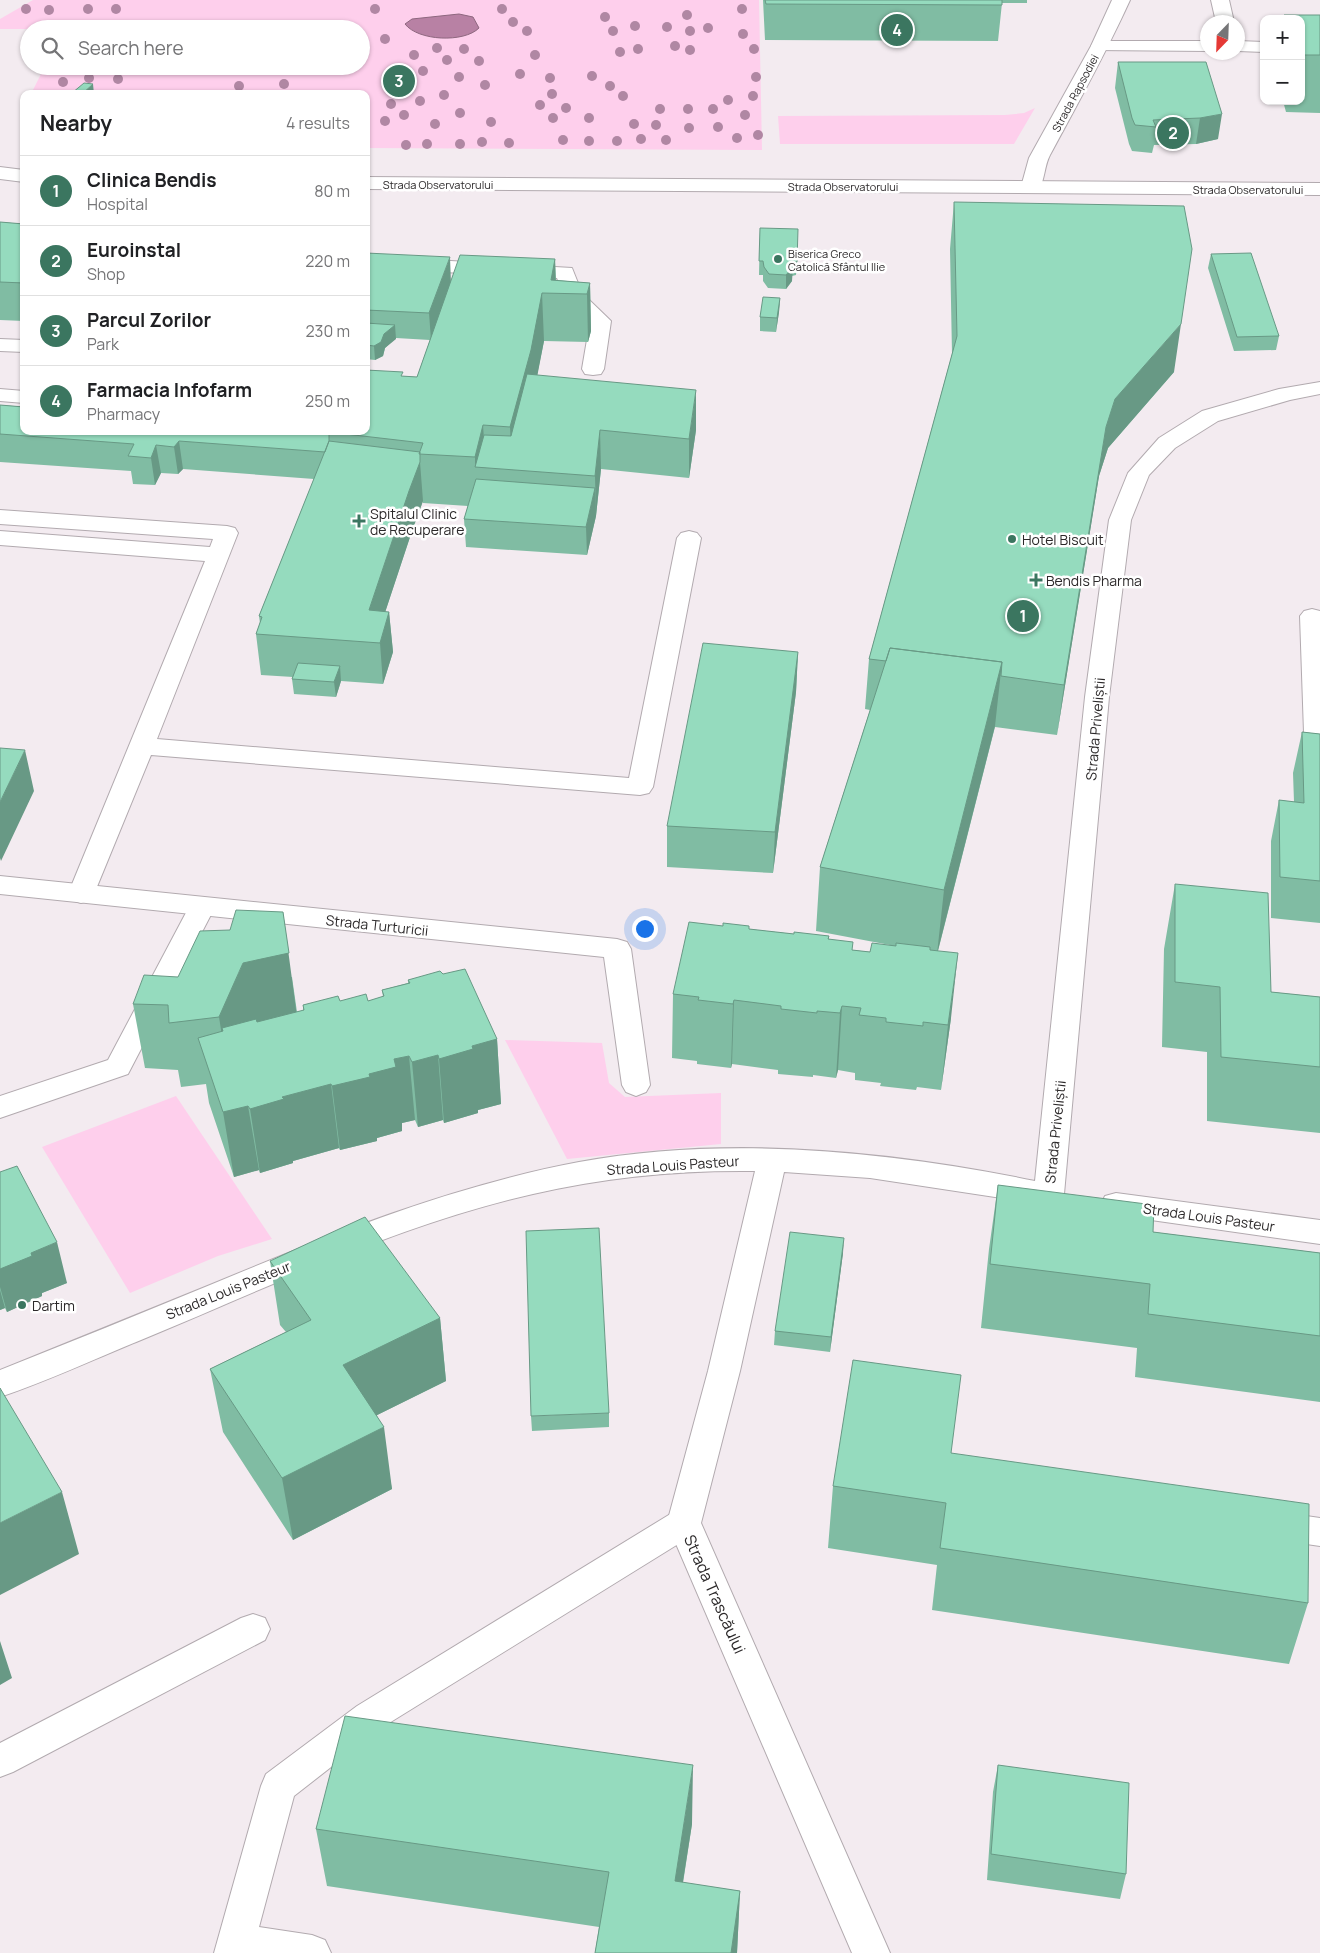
<!DOCTYPE html>
<html lang="en">
<head>
<meta charset="utf-8">
<style>
	:root { --surface:#fff; --page:#f2f2f2; --text:#202124; --muted:#757577; --line:#e0e0e0; --accent:#3b7660 }
	body { margin:0; font-family:Manrope,sans-serif; background:var(--page); color:var(--text) }
	.controls { position:absolute; right:15px; top:15px; display:grid; overflow:hidden; border-radius:10px; box-shadow:0 1px 4px #0004 }
	.controls button { width:45px; height:45px; display:grid; place-items:center; padding:0; border:0; border-bottom:1px solid var(--line); background:var(--surface); color:var(--text); font:25px sans-serif }
	.compass { position:absolute; left:1200px; top:15px; width:45px; height:45px; border-radius:50%; background:var(--surface); box-shadow:0 1px 4px #0004; rotate:203deg }
	.you { position:absolute; left:644px; top:928px; width:18px; height:18px; margin:-12px; border:4px solid #fff; border-radius:50%; background:#1a73e8; box-shadow:0 0 0 8px #1a73e833 }
	.badge { display:grid; place-items:center; width:32px; height:32px; border-radius:50%; background:var(--accent); color:#fff; font-size:16px; font-weight:700 }
	.pin { position:absolute; translate:-50% -50%; border:2px solid #fff; box-shadow:0 1px 5px #0006 }
	.list { margin:0; padding:0; list-style:none }
	h2 { display:flex; justify-content:space-between; align-items:center; height:65px; margin:0; padding:0 20px; font-size:21px }
	h2 small { font-size:16px; font-weight:400; color:var(--muted) }
	.list li { display:grid; grid-template-columns:32px 1fr auto; gap:15px; align-items:center; box-sizing:border-box; height:70px; padding:0 20px; border-top:1px solid var(--line) }
	.list b { display:block; font-size:19px; white-space:nowrap }
	.list p { margin:0; font-size:16px; white-space:nowrap; color:var(--muted) }
	.list em { font-size:16px; font-style:normal; color:var(--muted) }
	.icon { flex:none; width:28px; height:28px; fill:none; stroke:currentColor; stroke-width:2; stroke-linecap:round; stroke-linejoin:round }
	.map { position:relative; flex:none; width:1320px; height:1953px; overflow:hidden }
	.search { position:absolute; background:var(--surface); box-shadow:0 1px 4px #0004; left:20px; top:20px; width:350px; height:55px; display:flex; align-items:center; gap:12px; box-sizing:border-box; padding:0 18px; border-radius:28px; color:var(--muted); font-size:19px }
	.panel { position:absolute; background:var(--surface); box-shadow:0 1px 4px #0004; left:20px; top:90px; width:350px; height:345px; border-radius:10px }
	.map>svg:first-child { display:block }
	.green { fill:#fecfec }
	.water { fill:#b881a4; stroke:#8e677f }
	.lines { fill:none; stroke-linecap:round; stroke-linejoin:round }
	.service-casing { stroke:#b2aaaf; stroke-width:2 }
	.minor-casing { stroke:#b2aaaf; stroke-width:2 }
	.secondary-casing { stroke:#b2aaaf; stroke-width:2 }
	.service { fill:#fff; fill-rule:evenodd }
	.minor { fill:#fff; fill-rule:evenodd }
	.secondary { fill:#fff; fill-rule:evenodd }
	.tree { fill:#b087a3 }
	.wall { fill:#80bca3 }
	.shaded-wall { fill:#689985 }
	.building { fill:#95dbbe; stroke:#689985 }
	.poi-dot { fill:#3b7660; stroke:#fff; stroke-width:2 }
	.labels { text-anchor:middle; dominant-baseline:central; stroke-width:5; stroke-linejoin:round; paint-order:stroke }
	.far-street-label { font-size:11px; fill:#2c292a; stroke:#fff }
	.far-poi-label { font-size:11px; fill:#2c292a; stroke:#fff; text-anchor:start }
	.poi-label { font-size:14px; fill:#2c292a; stroke:#fff; text-anchor:start }
	.street-label { font-size:14px; fill:#2c292a; stroke:#fff }
	.near-street-label { font-size:16px; fill:#2c292a; stroke:#fff }
</style>
</head>
<body>
<div class="map">
<svg width="1320" height="1953" viewBox="0 0 1320 1953">
	<rect width="100%" height="100%" fill="#f3ebf0"/>
	<path class="green" d="M33,0H759L762,150L366,148V94H31L45,66H361V29H0V19Z
		M1035,108L1014,144H780L778,116L1005,115L1024,113Z
		M505,1040L602,1043L609,1083L625,1097L721,1093V1144L567,1159Z
		M176,1096L272,1239L218,1256L130,1293L42,1147Z"/>
	<path class="water" d="M459,14L473,17L479,28C464,43 418,41 405,24L412,19Z"/>
	<g class="lines">
		<defs>
			<path id="service" d="M1211,0H1229L1234,22H1216Z
				M1100,41H1208V51L1094,50L1091,46L1094,42Z
				M1238,41L1264,42V52L1238,51Z
				M366,256L572,268L582,293L611,321L604,369L601,374L593,375L585,374L582,369L590,322L566,299L557,278L366,268Z
				M0,339L24,340V352L0,351Z
				M0,389L24,391V403L0,401Z
				M0,510L227,526L235,528L238,533L157,739L629,778L677,538L681,533L689,531L697,533L701,538L653,787L649,793L640,795L151,755L94,894L90,900L81,903L72,900L68,894L205,561L0,545V531L210,547L213,539L0,524Z
				M1312,609L1320,611V770L1309,768L1305,762L1300,616L1304,611Z
				M202,898L211,900L215,907L128,1074L0,1118V1096L108,1060L189,907L193,900Z
				M684,1509L696,1513L701,1523L696,1533L381,1728L294,1796L259,1927L312,1935L325,1940L331,1953H214L261,1786L266,1774L357,1706L672,1513Z
				M1272,1511L1320,1518V1546L1272,1539L1260,1535L1255,1525L1260,1515Z
				M253,1614L265,1618L270,1629L265,1640L13,1772L0,1777V1743L241,1618Z"/>
			<path id="minor" d="M1112,0H1130C1106,53 1078,103 1050,155C1044,166 1045,181 1038,191L1031,193L1024,191L1021,187L1029,158L1091,46Z
				M1320,382V394L1290,400L1218,421L1175,448L1149,475L1131,520L1109,697L1064,1194L1060,1202L1049,1205L1038,1202L1034,1203L870,1178L784,1172L740,1371L701,1523L890,1953H852L667,1523L708,1371L755,1171C680,1170 606,1177 533,1194C397,1225 269,1287 141,1340C94,1359 48,1381 0,1397V1370C70,1342 140,1314 210,1285C330,1235 451,1186 579,1162C726,1135 890,1151 1035,1181L1085,697L1109,520L1128,473L1159,438L1202,411L1279,389Z
				M0,876L617,939L627,942L631,949L650,1085L646,1092L636,1096L626,1092L622,1085L604,957L0,894Z
				M1116,1193L1320,1220V1244L1116,1215L1105,1212L1101,1204L1105,1196Z"/>
			<path id="secondary" d="M0,167L24,170V182L0,179Z
				M366,177L1320,183V195L366,189Z"/>
		</defs>
		<use href="#service" class="service-casing"/>
		<use href="#minor" class="minor-casing"/>
		<use href="#secondary" class="secondary-casing"/>
		<use href="#service" class="service"/>
		<use href="#minor" class="minor"/>
		<use href="#secondary" class="secondary"/>
	</g>
	<g class="tree">
		<circle cx="26" cy="9" r="5"/>
		<circle cx="88" cy="9" r="5"/>
		<circle cx="116" cy="9" r="5"/>
		<circle cx="375" cy="9" r="5"/>
		<circle cx="502" cy="9" r="5"/>
		<circle cx="742" cy="9" r="5"/>
		<circle cx="49" cy="10" r="5"/>
		<circle cx="687" cy="15" r="5"/>
		<circle cx="605" cy="17" r="5"/>
		<circle cx="513" cy="22" r="5"/>
		<circle cx="635" cy="26" r="5"/>
		<circle cx="667" cy="27" r="5"/>
		<circle cx="708" cy="28" r="5"/>
		<circle cx="527" cy="31" r="5"/>
		<circle cx="613" cy="31" r="5"/>
		<circle cx="690" cy="31" r="5"/>
		<circle cx="743" cy="34" r="5"/>
		<circle cx="385" cy="39" r="5"/>
		<circle cx="675" cy="46" r="5"/>
		<circle cx="437" cy="48" r="5"/>
		<circle cx="464" cy="49" r="5"/>
		<circle cx="638" cy="49" r="5"/>
		<circle cx="754" cy="49" r="5"/>
		<circle cx="690" cy="50" r="5"/>
		<circle cx="620" cy="52" r="5"/>
		<circle cx="414" cy="55" r="5"/>
		<circle cx="535" cy="55" r="5"/>
		<circle cx="447" cy="60" r="5"/>
		<circle cx="479" cy="61" r="5"/>
		<circle cx="423" cy="71" r="5"/>
		<circle cx="520" cy="74" r="5"/>
		<circle cx="592" cy="76" r="5"/>
		<circle cx="459" cy="77" r="5"/>
		<circle cx="756" cy="77" r="5"/>
		<circle cx="89" cy="78" r="5"/>
		<circle cx="550" cy="78" r="5"/>
		<circle cx="118" cy="79" r="5"/>
		<circle cx="63" cy="82" r="5"/>
		<circle cx="284" cy="84" r="5"/>
		<circle cx="485" cy="85" r="5"/>
		<circle cx="239" cy="86" r="5"/>
		<circle cx="610" cy="86" r="5"/>
		<circle cx="403" cy="90" r="5"/>
		<circle cx="552" cy="94" r="5"/>
		<circle cx="444" cy="95" r="5"/>
		<circle cx="623" cy="96" r="5"/>
		<circle cx="753" cy="96" r="5"/>
		<circle cx="728" cy="100" r="5"/>
		<circle cx="420" cy="101" r="5"/>
		<circle cx="391" cy="104" r="5"/>
		<circle cx="540" cy="105" r="5"/>
		<circle cx="566" cy="108" r="5"/>
		<circle cx="660" cy="109" r="5"/>
		<circle cx="688" cy="109" r="5"/>
		<circle cx="713" cy="109" r="5"/>
		<circle cx="460" cy="113" r="5"/>
		<circle cx="404" cy="115" r="5"/>
		<circle cx="745" cy="115" r="5"/>
		<circle cx="553" cy="118" r="5"/>
		<circle cx="589" cy="118" r="5"/>
		<circle cx="385" cy="121" r="5"/>
		<circle cx="491" cy="122" r="5"/>
		<circle cx="435" cy="124" r="5"/>
		<circle cx="634" cy="124" r="5"/>
		<circle cx="656" cy="125" r="5"/>
		<circle cx="718" cy="127" r="5"/>
		<circle cx="689" cy="128" r="5"/>
		<circle cx="758" cy="135" r="5"/>
		<circle cx="737" cy="138" r="5"/>
		<circle cx="641" cy="139" r="5"/>
		<circle cx="563" cy="140" r="5"/>
		<circle cx="666" cy="140" r="5"/>
		<circle cx="589" cy="141" r="5"/>
		<circle cx="617" cy="141" r="5"/>
		<circle cx="482" cy="142" r="5"/>
		<circle cx="509" cy="143" r="5"/>
		<circle cx="427" cy="144" r="5"/>
		<circle cx="460" cy="144" r="5"/>
		<circle cx="406" cy="145" r="5"/>
	</g>
	<path class="wall" d="M763,0H1027V3H1002L998,41L765,40Z
		M1284,15H1320V113L1286,112L1283,101H1301V19H1284Z
		M1118,62H1206L1218,139L1196,144L1154,145L1152,153L1132,151L1129,144L1115,88Z
		M954,202L1174,372L1108,448L1099,476L1057,735L995,727L938,951L951,1018L941,1090L917,1087L916,1090L880,1086L881,1083L855,1080V1073L838,1070L836,1078L813,1075V1077L778,1074V1070L732,1064L731,1068L697,1064V1061L672,1058L673,994L749,929L794,934L829,936V939L852,950L870,952L890,945L816,931L820,867L870,710L865,709L869,659L952,354L950,249Z
		M0,222L24,224V321L0,320Z
		M760,228L797,262L796,275L792,276V281L786,289L768,288L763,281V275H759Z
		M366,253L451,281L555,259L556,280L590,283L591,331L588,342L544,341L537,375L696,430L689,478L601,469L596,516L587,555L466,547L464,519L468,506L423,503V501L412,531L385,612H389L393,652L383,684L341,681L336,697L294,694L292,679L293,677L261,675L256,634L260,623L259,616L314,479L183,469L178,474L161,473L155,485L133,484L131,471L0,462V405L366,431L403,376L417,377L430,340L396,338L385,348L383,356L375,360L366,359Z
		M1211,254L1279,336L1276,350L1234,351L1208,268Z
		M780,298L779,312L776,332L760,331V317Z
		M798,652L796,692L773,873L667,867V826Z
		M1302,732L1320,734V923L1271,918V841L1279,800L1294,802L1293,773Z
		M1175,884L1271,992L1320,997V1133L1207,1121V1052L1162,1047L1164,949Z
		M178,977H292L297,1012L303,1011V1005L340,1001H368L383,997L382,990L408,983V980L497,1039L501,1104L478,1110V1113L444,1123L443,1120L418,1127L415,1120L402,1123V1131L377,1138V1141L340,1150L339,1148L293,1161V1163L260,1173L259,1170L234,1177L209,1103L206,1084L181,1087L178,1070L145,1068L133,1004Z
		M0,1172L67,1283L42,1293V1296L7,1312L5,1308L0,1310Z
		M998,1185L1153,1232L1320,1253V1402L1135,1377L1137,1348L981,1328L989,1249Z
		M843,1253L830,1352L774,1345L775,1331Z
		M270,1261L440,1318L446,1381L377,1415L392,1489L293,1540L223,1432L210,1369L286,1332L280,1325Z
		M609,1413V1427L532,1431L531,1416Z
		M951,1453L1308,1603L1289,1664L932,1610L937,1565L828,1548L833,1486Z
		M998,1765L1126,1874L1120,1899L987,1880L993,1792Z
		M692,1824L683,1883L740,1891L737,1953H595L599,1927L327,1886L316,1829Z"/>
	<path class="shaded-wall" d="M93,84L94,94H82Z
		M1222,114L1218,139L1196,144L1200,118Z
		M450,257L451,284L431,340L429,313Z
		M555,259L556,293L551,280Z
		M793,267L792,281L786,289V275Z
		M590,283L591,331L588,342L587,294Z
		M542,293L544,341L533,398L512,470L510,427Z
		M780,298L779,312L776,332L777,318Z
		M1181,324L1174,372L1108,448L1099,476L1057,735L1064,685L1106,427L1115,399Z
		M395,325L396,339L385,348L383,356L375,360L374,346L384,334Z
		M696,390V430L689,478V439Z
		M483,425L486,468L475,467V457Z
		M600,430L601,469L596,516L595,476Z
		M179,441L183,469L178,474L174,447Z
		M156,445L161,473L155,485L151,458Z
		M420,462L423,501L412,531L375,643L369,610L409,491Z
		M595,488L596,516L587,555L586,527Z
		M389,612L393,652L383,684L380,643Z
		M798,652L796,692L773,873L775,832Z
		M1002,662L995,726L937,954L944,890Z
		M340,666L341,681L336,697L334,682Z
		M25,750L34,791L1,861L0,858V802Z
		M283,912L297,1017L230,1079L229,1081L219,1017L243,963Z
		M958,953L951,1018L941,1090L948,1025Z
		M734,1000L732,1064L731,1068L733,1004Z
		M842,1006L838,1070L836,1078L840,1013Z
		M497,1039L501,1104L478,1110V1113L444,1123L439,1059L472,1046Z
		M438,1055L443,1120L418,1127L412,1062Z
		M409,1056L415,1120L402,1123V1131L377,1138V1141L340,1150L332,1086L394,1059Z
		M331,1084L339,1148L293,1161V1163L260,1173L250,1109L282,1097Z
		M248,1106L259,1170L234,1177L223,1112Z
		M844,1238L843,1253L830,1352L831,1337Z
		M57,1242L67,1283L42,1293V1296L7,1312L0,1287V1269L31,1253Z
		M0,1290L5,1308L0,1310Z
		M440,1318L446,1381L351,1428L343,1365Z
		M384,1427L392,1489L293,1540L282,1478Z
		M62,1492L79,1554L0,1595V1523Z
		M0,1641L12,1678L0,1685Z
		M693,1765L692,1824L674,1938L675,1881Z
		M740,1891L737,1953H731Z"/>
	<path class="building" d="M765,0H1002V5L766,4Z
		M1284,15H1320V55H1301V19H1286Z
		M1118,62H1206L1222,114L1200,118L1153,120L1156,127L1135,125L1132,118Z
		M84,83L93,84L82,94L72,93Z
		M954,202L1184,206L1192,249L1181,324L1115,399L1106,427L1064,685L1001,676L1002,662L890,648L886,661L869,659L957,336Z
		M0,222L24,224V283L0,282Z
		M760,228L798,229L797,262H792L793,267L786,275L769,274L764,267L763,261H759Z
		M366,253L450,257L429,313L366,310Z
		M1251,253L1279,336L1237,337L1211,254Z
		M460,255L555,259L551,280L590,283L587,294L542,293L531,350L510,427L483,425L475,457L419,454L423,443L328,432L366,431V370L403,372L401,376L417,377Z
		M763,297L780,298L777,318L760,317Z
		M366,323L395,325L384,334L381,342L374,346L366,345Z
		M527,374L696,390L689,439L600,430L595,476L475,467L484,435L511,436Z
		M0,405L24,407V431H329V441L325,452L179,441L174,447L156,445L151,458L128,456L134,444L0,434Z
		M329,441L420,452V462L409,491L369,610L389,612L380,643L256,634L262,617L259,616Z
		M476,479L595,488L586,527L464,519Z
		M703,643L798,652L775,832L667,826Z
		M890,648L1002,662L944,890L820,867Z
		M298,663L340,666L334,682L292,679Z
		M1302,732L1320,734V881L1280,877L1279,800L1304,803Z
		M0,748L25,750L0,802Z
		M1175,884L1268,893L1271,992L1320,997V1067L1221,1057L1220,987L1175,982Z
		M236,910L283,912L289,953L243,963L219,1017L169,1023L168,1005L133,1004L144,975L178,977L200,931L230,930Z
		M689,922L723,926V923L749,926V929L794,934V932L829,936L828,939L853,942L852,950L870,952L872,943L896,946V943L930,947V950L958,953L948,1025L923,1022V1026L886,1022V1018L859,1015L861,1008L842,1006L840,1013L817,1011V1013L781,1009V1006L734,1000L733,1004L698,1000L699,997L673,994Z
		M465,969L497,1039L472,1046L473,1049L439,1059L438,1055L412,1062L409,1056L394,1059L396,1067L369,1074L370,1077L332,1086L331,1084L282,1097L284,1099L250,1109L248,1106L223,1112L198,1038L223,1031L222,1028L256,1019L257,1022L304,1010L303,1005L338,996L340,1001L366,994L368,1001L384,996L382,990L410,983L408,980L440,971L443,974Z
		M17,1166L57,1242L31,1253L32,1256L0,1269V1172Z
		M998,1185L1154,1205L1153,1232L1320,1253V1336L1148,1314L1150,1284L990,1264Z
		M365,1217L440,1318L343,1365L384,1427L282,1478L210,1369L311,1320L270,1261Z
		M599,1228L609,1413L531,1416L526,1231Z
		M790,1232L844,1238L831,1337L775,1331Z
		M853,1360L961,1375L951,1453L1309,1504L1308,1603L940,1548L946,1503L833,1486Z
		M0,1388L62,1492L0,1523Z
		M345,1716L693,1765L675,1881L740,1891L731,1953H595L609,1872L316,1829Z
		M998,1765L1129,1783L1126,1874L991,1854Z"/>
	<g class="poi-dot">
		<circle cx="778" cy="259" r="5"/>
		<path d="M356.5 513.5h5v5h5v5h-5v5h-5v-5h-5v-5h5z"/>
		<circle cx="1012" cy="539" r="5"/>
		<path d="M1033.5 572.5h5v5h5v5h-5v5h-5v-5h-5v-5h5z"/>
		<circle cx="22" cy="1305" r="5"/>
	</g>
	<g class="labels">
		<g class="far-street-label">
			<text transform="translate(1075 93) rotate(-62)">Strada Rapsodiei</text>
			<text x="438" y="184">Strada Observatorului</text>
			<text x="843" y="186">Strada Observatorului</text>
			<text x="1248" y="189">Strada Observatorului</text>
		</g>
		<g class="far-poi-label">
			<text x="788" y="253">Biserica Greco<tspan x="788" dy="13">Catolică Sfântul Ilie</tspan></text>
		</g>
		<g class="poi-label">
			<text x="370" y="513">Spitalul Clinic<tspan x="370" dy="16">de Recuperare</tspan></text>
			<text x="1022" y="539">Hotel Biscuit</text>
			<text x="1046" y="580">Bendis Pharma</text>
			<text x="32" y="1305">Dartim</text>
		</g>
		<g class="street-label">
			<text transform="translate(1095 729) rotate(-85)">Strada Priveliștii</text>
			<text transform="translate(377 925) rotate(6)">Strada Turturicii</text>
			<text transform="translate(1055 1132) rotate(-84)">Strada Priveliștii</text>
			<text transform="translate(673 1165) rotate(-4)">Strada Louis Pasteur</text>
			<text transform="translate(1209 1217) rotate(8)">Strada Louis Pasteur</text>
			<text transform="translate(228 1290) rotate(-22)">Strada Louis Pasteur</text>
		</g>
		<g class="near-street-label">
			<text transform="translate(715 1594) rotate(66)">Strada Trascăului</text>
		</g>
	</g>
</svg>
<div class="controls">
<button>+</button>
<button>−</button>
</div>
<svg class="compass" viewBox="-18 -18 36 36"><path d="M0-13l5 13h-10z" fill="#e53935"/><path d="M0 13l5-13h-10z" fill="#757577"/></svg>
<div class="you"></div>
<div class="pin badge" style="left:1023px;top:616px">1</div>
<div class="pin badge" style="left:1173px;top:133px">2</div>
<div class="pin badge" style="left:399px;top:81px">3</div>
<div class="pin badge" style="left:897px;top:30px">4</div>
<div class="search"><svg class="icon" aria-label="search" viewBox="0 0 24 24"><circle cx="10" cy="10" r="6"/><path d="M15 15l6 6"/></svg>Search here</div>
<section class="panel">
<h2>Nearby<small>4 results</small></h2>
<ul class="list">
<li><span class="badge">1</span><div><b>Clinica Bendis</b><p>Hospital</p></div><em>80 m</em></li>
<li><span class="badge">2</span><div><b>Euroinstal</b><p>Shop</p></div><em>220 m</em></li>
<li><span class="badge">3</span><div><b>Parcul Zorilor</b><p>Park</p></div><em>230 m</em></li>
<li><span class="badge">4</span><div><b>Farmacia Infofarm</b><p>Pharmacy</p></div><em>250 m</em></li>
</ul>
</section>
</div>
</body>
</html>
